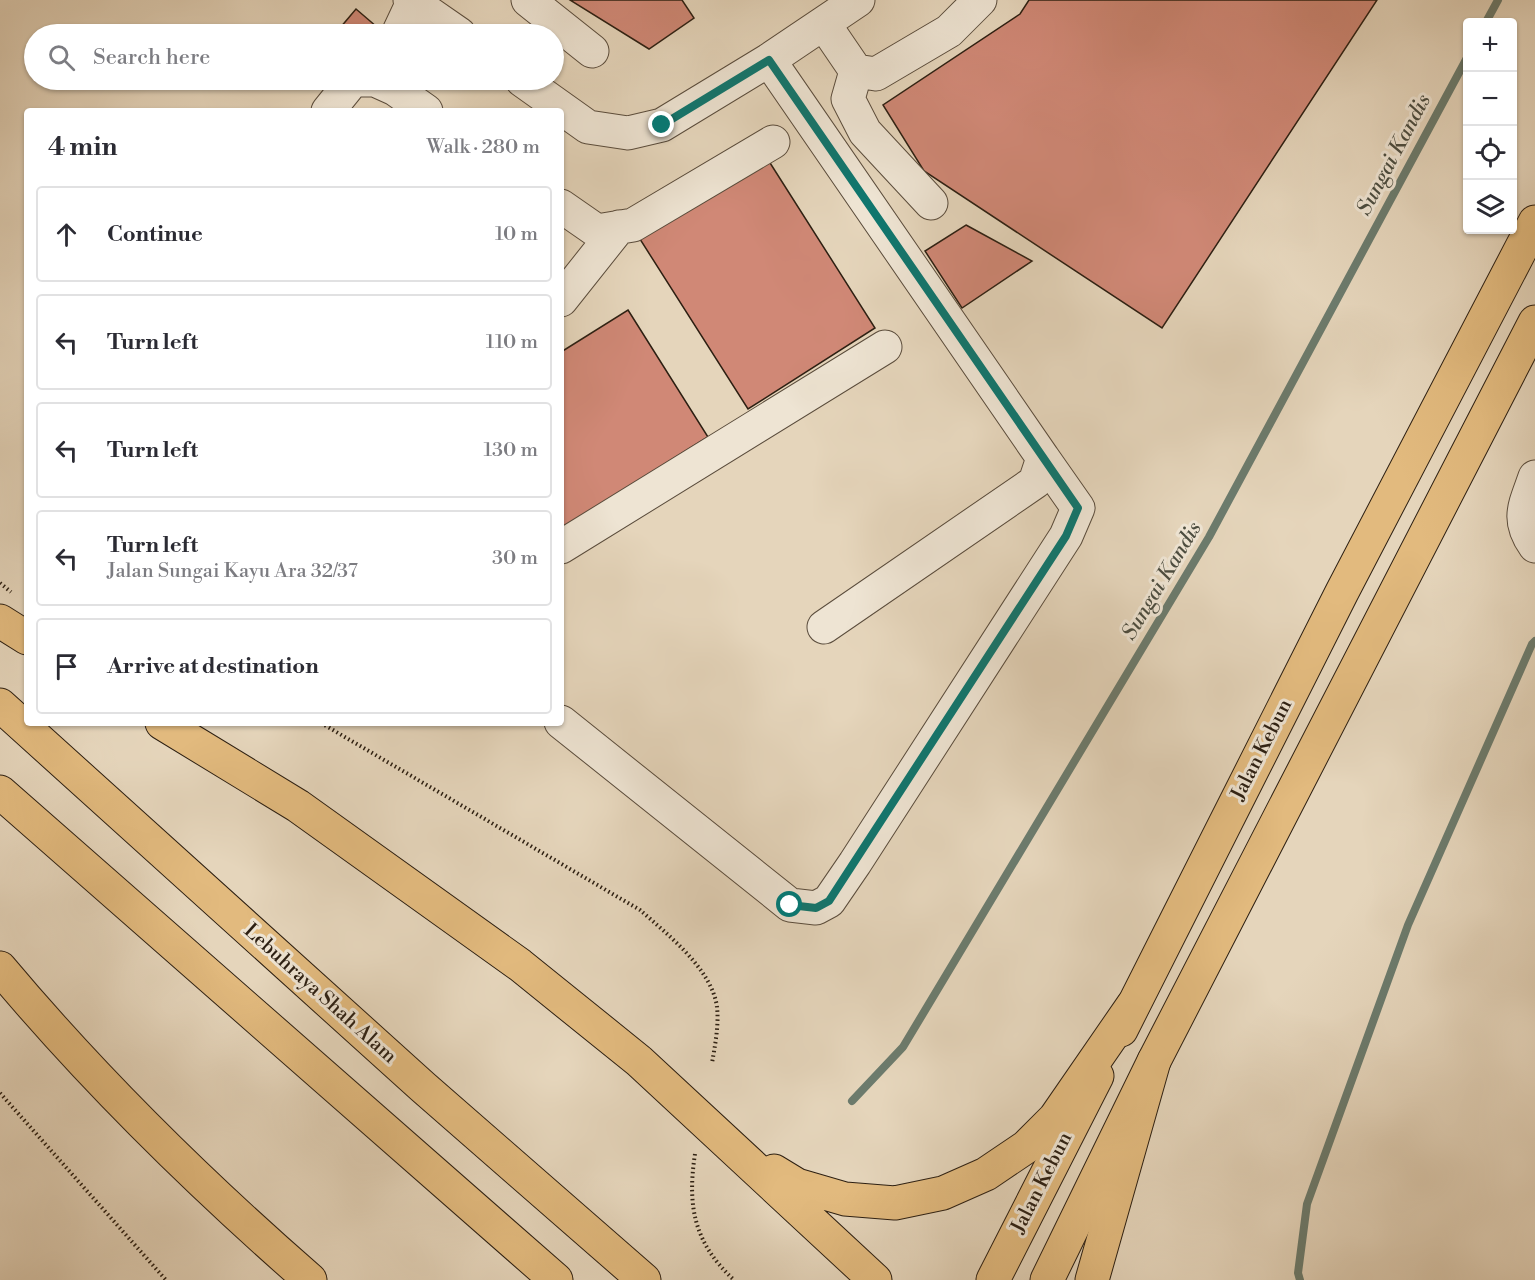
<!DOCTYPE html>
<html lang="en">
<head>
<meta charset="utf-8">
<style>
	:root { --surface:#fff; --page:#f2f2f3; --text:#2b2b33; --muted:#7c7c81; --line:#e1e1e2 }
	body { margin:0; font-family:"Libre Bodoni",serif; background:var(--page); color:var(--text) }
	.controls { position:absolute; right:18px; top:18px; display:grid; overflow:hidden; border-radius:6px; box-shadow:0 2px 4px #0004 }
	.controls button { width:54px; height:54px; display:grid; place-items:center; padding:0; border:0; border-bottom:2px solid var(--line); background:var(--surface); color:var(--text); font:30px sans-serif }
	.stop { position:absolute; width:18px; height:18px; margin:-14px; border:4px solid #0f766e; border-radius:50%; background:#fff }
	.stop.end { background:#0f766e; border-color:#fff; box-shadow:0 2px 6px #0008 }
	.list { margin:0; padding:0; list-style:none }
	h2 { display:flex; justify-content:space-between; align-items:center; height:78px; margin:0; padding:0 24px; font-size:26px }
	h2 small { font-size:20px; font-weight:400; color:var(--muted) }
	.list li { display:grid; grid-template-columns:39px 1fr auto; gap:18px; align-items:center; box-sizing:border-box; height:96px; margin:0 12px 12px; padding:0 12px; border:2px solid var(--line); border-radius:6px }
	.list b { display:block; font-size:22px; white-space:nowrap }
	.list p { margin:0; font-size:20px; white-space:nowrap; color:var(--muted) }
	.list em { font-size:20px; font-style:normal; color:var(--muted) }
	.icon { flex:none; width:33px; height:33px; fill:none; stroke:currentColor; stroke-width:2; stroke-linecap:round; stroke-linejoin:round }
	.map { position:relative; flex:none; width:1535px; height:1280px; overflow:hidden }
	.search { position:absolute; background:var(--surface); box-shadow:0 2px 4px #0004; left:24px; top:24px; width:540px; height:66px; display:flex; align-items:center; gap:15px; box-sizing:border-box; padding:0 21px; border-radius:33px; color:var(--muted); font-size:22px }
	.panel { position:absolute; background:var(--surface); box-shadow:0 2px 4px #0004; left:24px; top:108px; width:540px; height:618px; border-radius:6px }
	.map>svg:first-child { display:block }
	.lines { fill:none; stroke-linecap:round; stroke-linejoin:round }
	.stream { stroke:#6c7b6d; stroke-width:8 }
	.building { fill:#d08876; stroke:#2c1f12; stroke-width:1.5 }
	.minor-casing { stroke:#5a4c3c; stroke-width:35 }
	.major-casing { stroke:#2c1f12; stroke-width:35 }
	.highway-casing { stroke:#2c1f12; stroke-width:35 }
	.path { stroke:#2c1f12; stroke-width:4; stroke-dasharray:1.5 3; stroke-linecap:butt }
	.minor { stroke:#eee4d3; stroke-width:33 }
	.major { stroke:#e2ba7e; stroke-width:33 }
	.highway { stroke:#e2ba7e; stroke-width:33 }
	.route { stroke:#0f766e; stroke-width:8 }
	.labels { text-anchor:middle; dominant-baseline:central; stroke-width:6; stroke-linejoin:round; paint-order:stroke }
	.street-label { font-size:20px; fill:#2c1f12; stroke:#eee4d3 }
	.water-label { font-size:21px; font-style:italic; fill:#4c4d40; stroke:#eee4d3 }
</style>
</head>
<body>
<div class="map">
<svg width="1535" height="1280" viewBox="0 0 1535 1280">
	<rect width="100%" height="100%" fill="#e5d5bb"/>
	<filter id="stains"><feTurbulence type="fractalNoise" baseFrequency=".00333" numOctaves="4"/><feColorMatrix values="0 0 0 0 .2 0 0 0 0 .09 0 0 0 0 .02 0 0 0 .5 -.17"/></filter>
	<radialGradient id="worn" r=".72"><stop offset=".6" stop-color="#630" stop-opacity="0"/><stop offset="1" stop-color="#630" stop-opacity=".3"/></radialGradient>
	<g class="lines">
		<path class="stream" d="M1486,22L1498,0
			M852,1101L903,1047L1209,537L1468,56
			M1300,1280L1298,1273L1307,1204L1408,925L1532,644L1535,641"/>
	</g>
	<path class="building" d="M570,0H682L694,18L649,49Z
		M1029,0H1377L1162,328L924,171L883,105L1020,14Z
		M356,9L377,27L371,34H348L340,28Z
		M765,155L875,328L748,409L638,236Z
		M966,225L1032,261L962,308L925,251Z
		M628,310L708,437L561,529V352Z"/>
	<g class="lines">
		<defs>
			<path id="minor" d="M410,0L459,34
				M528,0L592,51
				M824,24L856,71L876,74L949,31L980,0
				M398,34L413,2
				M769,60L1043,458L1035,482L824,627
				M856,71L848,99L865,132L931,203
				M522,80L588,127L628,133L662,125L769,60L858,0
				M328,111L353,80H375L395,89L426,111
				M561,206L597,231L633,225L773,142
				M561,300L619,227
				M1535,477C1525,506 1516,519 1535,546
				M561,547L885,347
				M561,722L790,905L816,908L829,901L855,863L1066,536L1078,508L1043,458"/>
			<path id="major" d="M1121,1030L1342,592L1535,222
				M993,1280L1097,1076
				M1047,1280L1154,1061L1535,322"/>
			<path id="highway" d="M0,621L27,638
				M0,705L423,1087L644,1280
				M162,723L298,806L520,965L639,1061L875,1280
				M0,792L556,1280
				M0,968C94,1080 200,1184 310,1280
				M774,1171L797,1185L845,1199L895,1203L943,1193L986,1174L1026,1147L1055,1118L1133,1005
				M1092,1280L1154,1061"/>
		</defs>
		<use href="#minor" class="minor-casing"/>
		<use href="#major" class="major-casing"/>
		<use href="#highway" class="highway-casing"/>
		<path class="path" d="M0,583L11,592
			M321,723L640,910C667,934 712,969 717,1007C719,1025 715,1046 712,1063
			M0,1093L166,1280
			M695,1154C687,1206 694,1243 734,1280"/>
		<use href="#minor" class="minor"/>
		<use href="#major" class="major"/>
		<use href="#highway" class="highway"/>
	</g>
	<g class="lines">
		<path class="route" d="M662,125L769,60L1078,508L1066,536L829,901L816,908L790,905"/>
	</g>
	<g class="labels">
		<g class="street-label">
			<text transform="translate(1262 750) rotate(-63)">Jalan Kebun</text>
			<text transform="translate(320 994) rotate(42)">Lebuhraya Shah Alam</text>
			<text transform="translate(1042 1183) rotate(-63)">Jalan Kebun</text>
		</g>
		<g class="water-label">
			<text transform="translate(1394 155) rotate(-62)">Sungai Kandis</text>
			<text transform="translate(1162 581) rotate(-59)">Sungai Kandis</text>
		</g>
	</g>
	<rect width="100%" height="100%" filter="url(#stains)"/>
	<rect width="100%" height="100%" fill="url(#worn)"/>
</svg>
<div class="controls">
<button>+</button>
<button>−</button>
<button><svg class="icon" aria-label="locate" viewBox="0 0 24 24"><circle cx="12" cy="12" r="6"/><path d="M12 2v4M12 18v4M2 12h4M18 12h4"/></svg></button>
<button><svg class="icon" aria-label="layers" viewBox="0 0 24 24"><path d="M12 4l9 5-9 5-9-5zM3 14l9 5 9-5"/></svg></button>
</div>
<div class="stop" style="left:790px;top:905px"></div>
<div class="stop end" style="left:662px;top:125px"></div>
<div class="search"><svg class="icon" aria-label="search" viewBox="0 0 24 24"><circle cx="10" cy="10" r="6"/><path d="M15 15l6 6"/></svg>Search here</div>
<section class="panel">
<h2>4 min<small>Walk · 280 m</small></h2>
<ul class="list">
<li><svg class="icon" aria-label="ahead" viewBox="0 0 24 24"><path d="M12 20V5M6 11l6-6 6 6"/></svg><div><b>Continue</b></div><em>10 m</em></li>
<li><svg class="icon" aria-label="left" viewBox="0 0 24 24"><path d="M17 20v-9H6M10 6l-5 5 5 5"/></svg><div><b>Turn left</b></div><em>110 m</em></li>
<li><svg class="icon" aria-label="left" viewBox="0 0 24 24"><path d="M17 20v-9H6M10 6l-5 5 5 5"/></svg><div><b>Turn left</b></div><em>130 m</em></li>
<li><svg class="icon" aria-label="left" viewBox="0 0 24 24"><path d="M17 20v-9H6M10 6l-5 5 5 5"/></svg><div><b>Turn left</b><p>Jalan Sungai Kayu Ara 32/37</p></div><em>30 m</em></li>
<li><svg class="icon" aria-label="arrive" viewBox="0 0 24 24"><path d="M6 21V4h12l-3 4 3 4H6"/></svg><div><b>Arrive at destination</b></div></li>
</ul>
</section>
</div>
</body>
</html>
